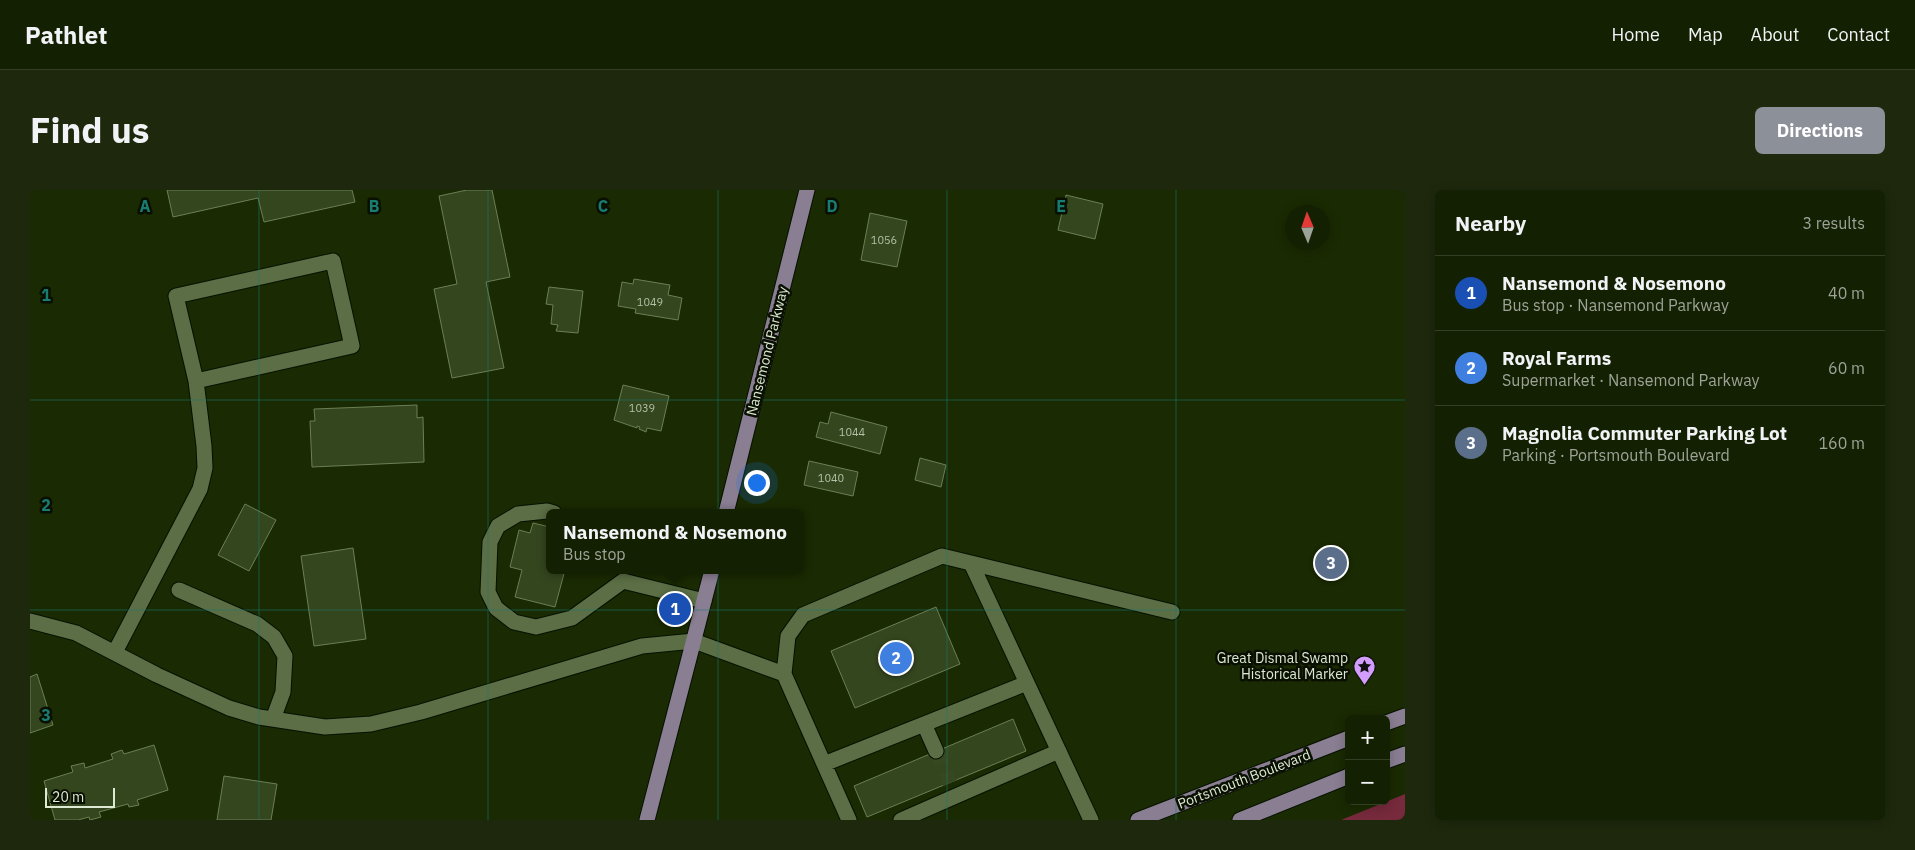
<!DOCTYPE html>
<html lang="en">
<head>
<meta charset="utf-8">
<style>
	:root { --surface:#142002; --page:#1d280c; --text:#f1f3f6; --muted:#9da399; --line:#333e24; --accent:#8c9099 }
	body { margin:0; font-family:"IBM Plex Sans",sans-serif; background:var(--page); color:var(--text) }
	.controls { position:absolute; right:15px; bottom:15px; display:grid; overflow:hidden; border-radius:8px; box-shadow:0 2px 12px #0003 }
	.controls button { width:45px; height:45px; display:grid; place-items:center; padding:0; border:0; border-bottom:1px solid var(--line); background:var(--surface); color:var(--text); font:25px sans-serif }
	.compass { position:absolute; left:1255px; top:15px; width:45px; height:45px; border-radius:50%; background:var(--surface); box-shadow:0 2px 12px #0003; rotate:358deg }
	.scale { position:absolute; left:15px; bottom:12px; width:70px; box-sizing:border-box; padding-left:5px; border:2px solid #dde9d2; border-top:0; font-size:14px; line-height:18px; white-space:nowrap; color:#dde9d2; -webkit-text-stroke:4px #091002; paint-order:stroke }
	.you { position:absolute; left:726px; top:292px; width:18px; height:18px; margin:-12px; border:4px solid #fff; border-radius:50%; background:#1a73e8; box-shadow:0 0 0 8px #1a73e833 }
	.badge { display:grid; place-items:center; width:32px; height:32px; border-radius:50%; background:var(--accent); color:#fff; font-size:16px; font-weight:700 }
	.pin { position:absolute; translate:-50% -50%; border:2px solid #fff; box-shadow:0 1px 5px #0006 }
	.popup { position:absolute; left:516px; top:319px; width:258px; height:65px; box-sizing:border-box; display:grid; place-content:center; border-radius:8px; background:var(--surface); filter:drop-shadow(0 1px 4px #0005); font-size:16px; white-space:nowrap; color:var(--muted) }
	.popup b { font-size:19px; color:var(--text) }
	.popup::after { content:''; position:absolute; left:50%; top:100%; margin-left:-10px; border:10px solid transparent; border-top-color:var(--surface) }
	.list { margin:0; padding:0; list-style:none }
	h2 { display:flex; justify-content:space-between; align-items:center; height:65px; margin:0; padding:0 20px; font-size:21px }
	h2 small { font-size:16px; font-weight:400; color:var(--muted) }
	.list li { display:grid; grid-template-columns:32px 1fr auto; gap:15px; align-items:center; box-sizing:border-box; height:75px; padding:0 20px; border-top:1px solid var(--line) }
	.list b { display:block; font-size:19px; white-space:nowrap }
	.list p { margin:0; font-size:16px; white-space:nowrap; color:var(--muted) }
	.list em { font-size:16px; font-style:normal; color:var(--muted) }
	.map { position:relative; flex:none; width:1375px; height:630px; overflow:hidden; border-radius:8px }
	header { display:flex; align-items:center; gap:30px; box-sizing:border-box; height:70px; padding:0 25px; background:var(--surface); border-bottom:1px solid var(--line) }
	header strong { font-size:24px }
	nav { display:flex; gap:28px; margin-inline-start:auto; font-size:18px }
	.intro { display:flex; align-items:center; justify-content:space-between; box-sizing:border-box; height:120px; padding:0 30px }
	h1 { margin:0; font-size:35px }
	.button { padding:12px 22px; border-radius:8px; background:var(--accent); color:#fff; font-size:18px; font-weight:700 }
	main { display:flex; gap:30px; padding:0 30px }
	aside { flex:1; background:var(--surface); border-radius:8px; box-shadow:0 2px 12px #0003 }
	.map>svg:first-child { display:block }
	.green { fill:#762a3c }
	.building { fill:#34461e; stroke:#6b7f55 }
	.lines { fill:none; stroke-linecap:round; stroke-linejoin:round }
	.minor-tunnel { stroke:#374721; stroke-width:15; stroke-dasharray:15 8; stroke-linecap:butt }
	.minor-casing { stroke:#061100; stroke-width:17 }
	.major-casing { stroke:#061100; stroke-width:17 }
	.minor { stroke:#5b6e45; stroke-width:15 }
	.major { stroke:#8a7e92; stroke-width:15 }
	.grid { fill:none; stroke:#197c73; stroke-width:1; stroke-opacity:0.55 }
	.labels { text-anchor:middle; dominant-baseline:central; stroke-width:5; stroke-linejoin:round; paint-order:stroke }
	.number-label { font-size:11px; fill:#b3c0a5 }
	.street-label { font-size:14px; fill:#dde9d2; stroke:#091002 }
	.poi-label { font-size:14px; fill:#dde9d2; stroke:#091002; text-anchor:end }
	.grid-label { font-size:16px; text-anchor:middle; font-weight:bold; fill:#197c73; stroke:#091002; stroke-width:5; stroke-linejoin:round; paint-order:stroke }
</style>
</head>
<body>
<header>
<strong>Pathlet</strong>
<nav><a>Home</a><a>Map</a><a>About</a><a>Contact</a></nav>
</header>
<div class="intro"><h1>Find us</h1><a class="button">Directions</a></div>
<main>
<div class="map">
<svg width="1375" height="630" viewBox="0 0 1375 630">
	<rect width="100%" height="100%" fill="#1a2a02"/>
	<path class="green" d="M1375,604V630H1311Z"/>
	<path class="building" d="M137,0H322L325,12L234,32L228,8L143,27Z
		M437,0H462L480,87L456,92L474,178L422,188L404,99L427,94L409,6Z
		M1036,5L1073,14L1065,49L1028,40Z
		M840,23L877,31L867,77L831,70Z
		M604,89L640,95L638,105L652,108L648,130L605,123L606,119L588,116L592,92L603,94Z
		M519,97L553,101L548,143L526,141L528,135L521,134L523,115L516,114Z
		M593,195L639,206L631,241L617,238L616,242L609,239L610,237L607,236V238L584,230Z
		M387,215V228L393,227L394,272L282,277L280,231H285L284,219Z
		M801,222L857,237L850,264L786,247L790,232L798,234Z
		M890,268L916,275L911,297L885,290Z
		M779,271L828,282L823,306L774,295Z
		M215,314L246,330L219,381L188,365Z
		M503,333L520,337V380H535L525,417L485,407L492,380L480,377L489,340L500,343Z
		M323,358L336,449L284,456L271,366Z
		M906,417L930,474L825,518L801,461Z
		M7,484L23,535L0,543V487Z
		M983,529L996,561L837,627L824,596Z
		M124,555L138,600L107,610L109,615L99,617L98,614L69,622L71,627L60,630L59,627L48,630H25L14,591L43,582L41,576L54,573L55,578L83,569L81,564L92,560L94,564Z
		M194,586L247,594L241,630H187Z"/>
	<g class="lines">
		<path class="minor-tunnel" d="M906,561L920,593"/>
		<defs>
			<path id="minor" d="M524,323L517,321L488,324L468,336L460,352L458,402L466,418L484,432L506,437L542,428L593,391L674,411
				M941,373L1061,630
				M149,400L227,434L244,447L255,466L253,502L243,529
				M0,431L46,443L127,485L199,518L229,527L295,537L341,534L391,522L612,456L664,451L754,484L758,446L773,425L912,366L1142,422
				M85,462L170,299L175,278L174,256L166,191L146,106L303,71L322,156L166,191
				M754,484L794,574L997,493
				M894,534L906,561
				M794,574L819,630
				M871,630L1029,561"/>
			<path id="major" d="M696,323L777,0
				M1356,533L1375,526
				M1356,571L1375,564
				M617,630L682,380
				M1108,630L1319,548
				M1210,630L1319,586"/>
		</defs>
		<use href="#minor" class="minor-casing"/>
		<use href="#major" class="major-casing"/>
		<use href="#minor" class="minor"/>
		<use href="#major" class="major"/>
	</g>
	<path class="grid" d="M229,0V630M458,0V630M688,0V630M917,0V630M1146,0V630M0,210H1375M0,420H1375"/>
	<defs>
		<symbol id="sight-pin" viewBox="-11 -11 22 30"><path d="M0 17L-7.5 6A9.5 9.5 0 1 1 7.5 6Z" fill="#d29dfd" stroke="#091002"/><path d="M0-6L1.8-2.2L6-1.7L2.9 1.2L3.7 5.4L0 3.3L-3.7 5.4L-2.9 1.2L-6-1.7L-1.8-2.2Z" fill="#111"/></symbol>
	</defs>
	<g fill-rule="evenodd">
		<use href="#sight-pin" x="1322" y="464" width="25" height="34"/>
	</g>
	<g class="labels">
		<g class="number-label">
			<text x="854" y="50">1056</text>
			<text x="620" y="112">1049</text>
			<text x="612" y="218">1039</text>
			<text x="822" y="242">1044</text>
			<text x="801" y="288">1040</text>
		</g>
		<g class="street-label">
			<text transform="translate(737 161) rotate(-76)">Nansemond Parkway</text>
			<text transform="translate(1214 589) rotate(-21)">Portsmouth Boulevard</text>
		</g>
		<g class="poi-label">
			<text x="1318" y="468">Great Dismal Swamp<tspan x="1318" dy="16">Historical Marker</tspan></text>
		</g>
	</g>
	<g class="grid-label">
		<text x="115" y="22">A</text>
		<text x="344" y="22">B</text>
		<text x="573" y="22">C</text>
		<text x="802" y="22">D</text>
		<text x="1031" y="22">E</text>
		<text x="16" y="111">1</text>
		<text x="16" y="321">2</text>
		<text x="16" y="531">3</text>
	</g>
</svg>
<div class="controls">
<button>+</button>
<button>−</button>
</div>
<svg class="compass" viewBox="-18 -18 36 36"><path d="M0-13l5 13h-10z" fill="#e53935"/><path d="M0 13l5-13h-10z" fill="#9da399"/></svg>
<div class="scale">20 m</div>
<div class="you"></div>
<div class="pin badge" style="left:645px;top:419px;background:#1a4fb4">1</div>
<div class="popup"><b>Nansemond &amp; Nosemono</b>Bus stop</div>
<div class="pin badge" style="left:866px;top:468px;background:#3f7fe0">2</div>
<div class="pin badge" style="left:1301px;top:373px;background:#5c6f8a">3</div>
</div>
<aside>
<h2>Nearby<small>3 results</small></h2>
<ul class="list">
<li><span class="badge" style="background:#1a4fb4">1</span><div><b>Nansemond &amp; Nosemono</b><p>Bus stop · Nansemond Parkway</p></div><em>40 m</em></li>
<li><span class="badge" style="background:#3f7fe0">2</span><div><b>Royal Farms</b><p>Supermarket · Nansemond Parkway</p></div><em>60 m</em></li>
<li><span class="badge" style="background:#5c6f8a">3</span><div><b>Magnolia Commuter Parking Lot</b><p>Parking · Portsmouth Boulevard</p></div><em>160 m</em></li>
</ul>
</aside>
</main>
</body>
</html>
